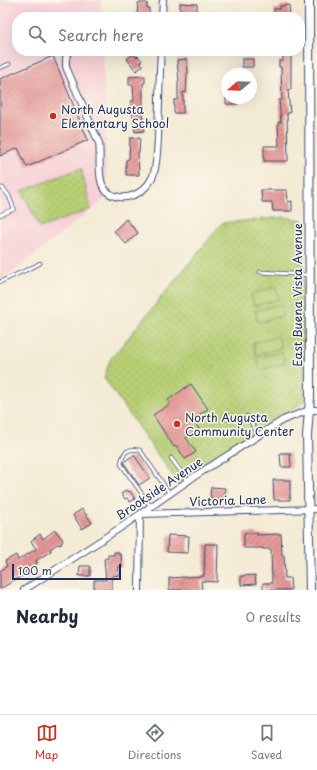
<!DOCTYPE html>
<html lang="en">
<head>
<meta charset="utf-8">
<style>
	:root { --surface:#fff; --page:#f6f6f7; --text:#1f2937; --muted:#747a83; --line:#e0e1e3; --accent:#c8321e }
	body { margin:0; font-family:"Playpen Sans",sans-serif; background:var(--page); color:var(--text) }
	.compass { position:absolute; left:221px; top:68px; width:36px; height:36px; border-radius:50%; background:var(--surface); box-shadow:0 4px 16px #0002; rotate:251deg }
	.scale { position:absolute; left:12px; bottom:10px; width:109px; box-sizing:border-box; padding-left:4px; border:2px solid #1b2f5e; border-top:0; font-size:11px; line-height:14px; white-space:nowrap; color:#1b2f5e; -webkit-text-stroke:3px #fbf7ec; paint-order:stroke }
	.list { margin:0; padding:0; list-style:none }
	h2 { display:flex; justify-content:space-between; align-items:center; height:52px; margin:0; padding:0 16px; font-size:17px }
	h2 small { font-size:13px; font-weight:400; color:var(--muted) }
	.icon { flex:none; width:22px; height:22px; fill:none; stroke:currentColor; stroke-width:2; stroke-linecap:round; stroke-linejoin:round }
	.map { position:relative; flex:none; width:317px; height:590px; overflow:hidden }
	.search { position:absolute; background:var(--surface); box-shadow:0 4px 16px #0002; left:12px; right:12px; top:12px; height:44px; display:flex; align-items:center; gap:10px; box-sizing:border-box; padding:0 14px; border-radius:16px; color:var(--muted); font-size:15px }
	.sheet { height:124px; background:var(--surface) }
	nav { display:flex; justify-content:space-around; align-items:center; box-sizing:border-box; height:56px; border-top:1px solid var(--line); background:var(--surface); font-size:11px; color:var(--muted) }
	nav a { display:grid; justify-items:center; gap:2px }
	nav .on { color:var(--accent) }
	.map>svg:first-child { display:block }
	.built { fill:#f7cfd5 }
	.grass { fill:url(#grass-dots); stroke:#697f69 }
	.pitch { fill:#b7cf74; stroke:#697f69 }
	.building { fill:url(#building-hatch) }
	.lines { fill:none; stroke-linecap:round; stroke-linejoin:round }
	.service-casing { stroke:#3c4b70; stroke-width:4.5 }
	.minor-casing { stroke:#3c4b70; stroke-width:8 }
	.secondary-casing { stroke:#3c4b70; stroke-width:10 }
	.service { stroke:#fff; stroke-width:3 }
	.minor { stroke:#fff; stroke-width:6 }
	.secondary { stroke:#fff; stroke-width:8 }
	.poi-dot { fill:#c8321e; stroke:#fbf7ec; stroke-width:1.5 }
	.labels { text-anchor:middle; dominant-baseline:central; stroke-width:3; stroke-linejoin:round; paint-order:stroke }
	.poi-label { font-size:12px; fill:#1b2f5e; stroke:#fbf7ec; text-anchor:start }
	.street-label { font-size:12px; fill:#1b2f5e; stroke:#fbf7ec }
</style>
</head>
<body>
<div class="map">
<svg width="317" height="590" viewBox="0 0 317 590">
	<defs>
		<pattern id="grass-dots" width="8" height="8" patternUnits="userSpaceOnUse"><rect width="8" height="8" fill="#b7cf74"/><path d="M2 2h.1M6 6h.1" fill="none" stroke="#9db267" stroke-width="1.8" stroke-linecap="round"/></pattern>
		<pattern id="building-hatch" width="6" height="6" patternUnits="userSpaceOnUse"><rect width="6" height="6" fill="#e59594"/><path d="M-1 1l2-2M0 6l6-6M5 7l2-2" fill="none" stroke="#b97a7c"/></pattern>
	</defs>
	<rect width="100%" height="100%" fill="#fbf7ec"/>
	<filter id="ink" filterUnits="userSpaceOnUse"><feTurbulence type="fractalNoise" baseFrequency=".025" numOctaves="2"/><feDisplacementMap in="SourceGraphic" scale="8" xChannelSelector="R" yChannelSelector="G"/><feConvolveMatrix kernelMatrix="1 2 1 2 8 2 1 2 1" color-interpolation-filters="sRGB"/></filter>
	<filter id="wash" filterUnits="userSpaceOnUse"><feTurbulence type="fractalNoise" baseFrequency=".012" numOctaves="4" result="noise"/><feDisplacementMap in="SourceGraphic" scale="16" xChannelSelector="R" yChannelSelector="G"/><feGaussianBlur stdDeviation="0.9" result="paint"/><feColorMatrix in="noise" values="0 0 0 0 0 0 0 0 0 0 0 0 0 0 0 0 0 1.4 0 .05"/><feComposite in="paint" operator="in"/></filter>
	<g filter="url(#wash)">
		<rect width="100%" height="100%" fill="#f4ebd5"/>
		<path class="built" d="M0,0H101L102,17H17V51H103L107,182L111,194L0,282Z"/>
		<path class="grass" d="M81,168L91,209L40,228L22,191Z
			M285,217L303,220V279L305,401L179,485L104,378L110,360L222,223Z"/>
		<path class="pitch" d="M276,287L279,299L254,306L251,294Z
			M280,304L283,316L258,322L255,311Z
			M278,336L281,348L256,355L253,343Z
			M282,352L285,363L260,370L257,358Z"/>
		<g id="blocks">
			<path class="building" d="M138,3H147V8H149V16H137Z
				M180,3L197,4V16H190V14H180Z
				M289,5L290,17H275L274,9H280V6Z
				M133,54L136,57L138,56L142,61L140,62L143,66L136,71L127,59Z
				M283,55H291V90H288L290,113H287L288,161H264V146H279L278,122H281L279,100H282L281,67H279V61H283Z
				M53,56L88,140L27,167L18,148L0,156V79Z
				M187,59L188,73H187L186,93L183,92V113H174V100H178V81H179L177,60Z
				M242,59H253V67H242Z
				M145,76V83H143V110H142L144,131L135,132L132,109H131V101H134L133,85H129V77Z
				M226,98H239L238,104H226Z
				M130,138H140L139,153H138L139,175H126V160L129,159Z
				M261,190H287L288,202L292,201V211H273L272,202H262Z
				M126,219L138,233L126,244L114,231Z
				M191,384L208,409L192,419L199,429L186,438L196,452L185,459L177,446L174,447L153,415L170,404L168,400Z
				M280,453H290L291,467H281Z
				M134,455L150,478L139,485L124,463L125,461Z
				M273,480H290V500H274Z
				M211,487L225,488L224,499L210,498Z
				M127,490L129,492L130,491L135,499L130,502L127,498L125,499L121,494Z
				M82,509L92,523L82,529L73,515Z
				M55,530L63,540L60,545L57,544L50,549L51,551L37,560L36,561L37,564L25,572L26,574L15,580L0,589V571L7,566L5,561L16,555L18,560L36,549L31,541L40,534L43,539Z
				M244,533H257V535L281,534L282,555H284L285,578H290L291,590H263V583H272L271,549H263V548H244Z
				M168,535L189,536L188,553L167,552Z
				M205,544H218L217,582L201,581L202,590H169V578L185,577L204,576Z
				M114,552H119V555H121L122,567H118L119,575L112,576V590H94V580H106L104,559L108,558V555H114Z
				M80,566H90V576H79Z
				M255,575L256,584L241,585V576Z"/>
		</g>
	</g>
	<g filter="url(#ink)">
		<use href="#blocks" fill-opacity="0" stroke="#3c4b70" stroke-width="1"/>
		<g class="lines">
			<defs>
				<path id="service" d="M0,68L9,64
					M0,188H3L9,196L14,209L0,215
					M260,272L309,275
					M0,282L35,266L40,263
					M247,416L259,435
					M171,458L188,481
					M151,507L121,464C123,451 128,448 140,450L170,494"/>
				<path id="minor" d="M162,17L163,0
					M69,51L66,58V67L99,143C102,161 92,193 119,197C133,199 146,190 152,178C157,168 157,151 158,139C159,110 159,80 161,51
					M24,590L123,526L192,478L283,420L309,410H317
					M139,590L140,514L317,509"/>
				<path id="secondary" d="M309,0L310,398L307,435L310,590"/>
			</defs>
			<use href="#service" class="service-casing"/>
			<use href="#minor" class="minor-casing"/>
			<use href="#secondary" class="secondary-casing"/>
			<use href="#service" class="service"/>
			<use href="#minor" class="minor"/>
			<use href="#secondary" class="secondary"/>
		</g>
	</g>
	<g class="poi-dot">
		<circle cx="53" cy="116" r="4"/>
		<circle cx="177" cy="424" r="4"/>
	</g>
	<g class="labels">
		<g class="poi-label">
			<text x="61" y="109">North Augusta<tspan x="61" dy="14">Elementary School</tspan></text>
			<text x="185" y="417">North Augusta<tspan x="185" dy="14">Community Center</tspan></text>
		</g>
		<g class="street-label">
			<text transform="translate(297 295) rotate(-90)">East Buena Vista Avenue</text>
			<text transform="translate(159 488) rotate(-34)">Brookside Avenue</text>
			<text transform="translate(228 500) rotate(-2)">Victoria Lane</text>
		</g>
	</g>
</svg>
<svg class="compass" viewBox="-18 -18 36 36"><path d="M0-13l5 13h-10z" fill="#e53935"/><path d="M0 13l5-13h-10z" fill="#747a83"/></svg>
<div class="scale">100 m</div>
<div class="search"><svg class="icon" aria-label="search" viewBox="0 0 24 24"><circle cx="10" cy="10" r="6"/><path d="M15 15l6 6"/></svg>Search here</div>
</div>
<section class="sheet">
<h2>Nearby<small>0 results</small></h2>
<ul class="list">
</ul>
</section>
<nav>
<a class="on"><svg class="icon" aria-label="map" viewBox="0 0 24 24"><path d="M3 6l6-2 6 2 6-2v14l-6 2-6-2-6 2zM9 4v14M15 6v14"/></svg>Map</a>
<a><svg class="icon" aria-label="directions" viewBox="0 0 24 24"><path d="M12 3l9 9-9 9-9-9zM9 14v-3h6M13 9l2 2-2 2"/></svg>Directions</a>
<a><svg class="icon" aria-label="saved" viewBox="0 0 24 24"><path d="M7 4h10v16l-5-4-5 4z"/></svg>Saved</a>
</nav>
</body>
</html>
